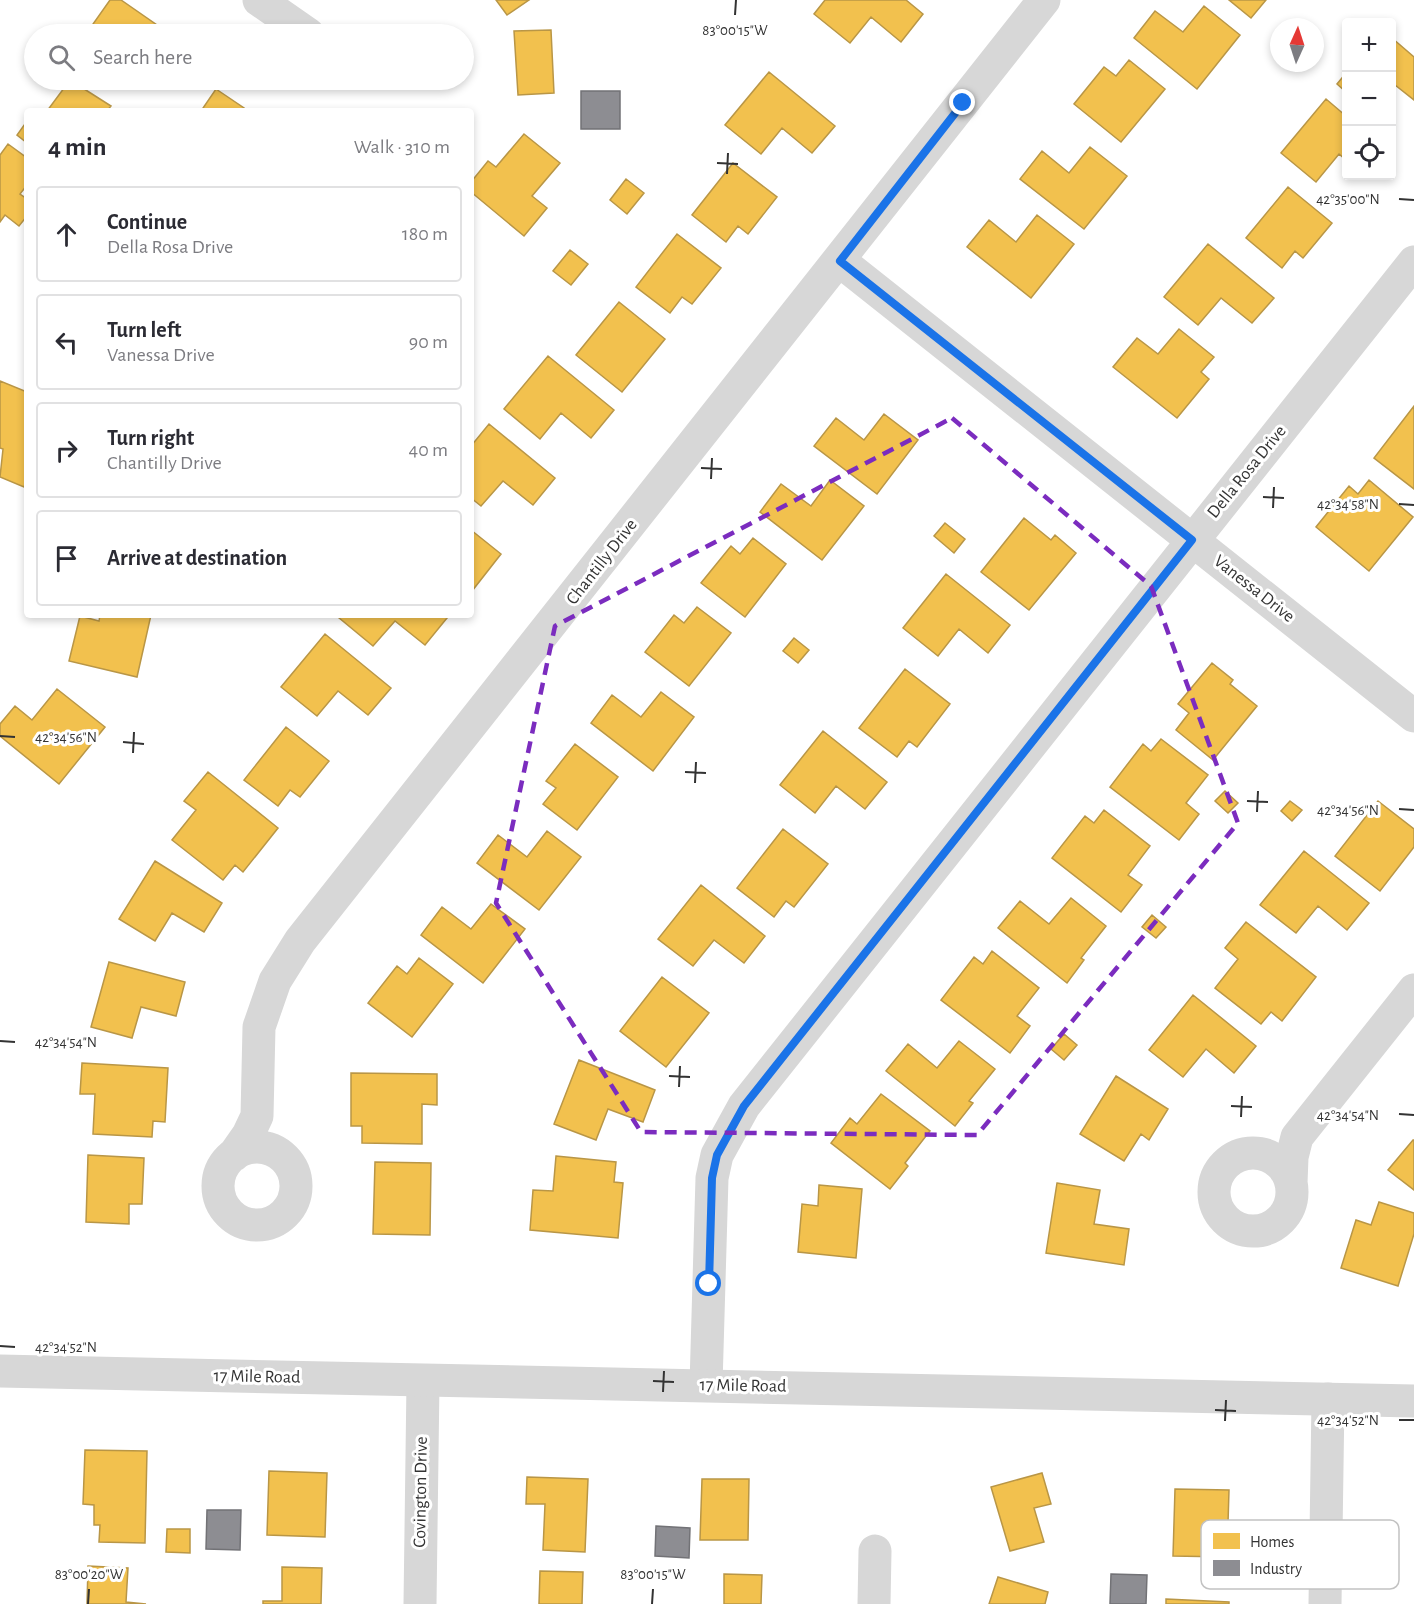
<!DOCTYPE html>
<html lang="en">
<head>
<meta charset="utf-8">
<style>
	:root { --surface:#fff; --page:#f7f7f7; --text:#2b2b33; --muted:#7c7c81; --line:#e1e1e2 }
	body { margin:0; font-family:"Alegreya Sans",sans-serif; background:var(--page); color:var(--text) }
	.controls { position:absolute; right:18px; top:18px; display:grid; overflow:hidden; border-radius:6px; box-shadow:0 3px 9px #0003 }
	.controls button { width:54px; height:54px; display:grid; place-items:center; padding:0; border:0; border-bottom:2px solid var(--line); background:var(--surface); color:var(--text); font:30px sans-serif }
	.compass { position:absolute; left:1270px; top:18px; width:54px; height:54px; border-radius:50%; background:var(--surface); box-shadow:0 3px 9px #0003; rotate:3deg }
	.stop { position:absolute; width:18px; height:18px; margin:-14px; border:4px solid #1a73e8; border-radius:50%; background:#fff }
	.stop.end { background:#1a73e8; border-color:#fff; box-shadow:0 2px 6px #0008 }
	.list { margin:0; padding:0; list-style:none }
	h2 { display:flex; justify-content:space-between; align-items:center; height:78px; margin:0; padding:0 24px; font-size:26px }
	h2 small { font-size:20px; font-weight:400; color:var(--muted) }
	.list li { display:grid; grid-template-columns:39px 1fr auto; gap:18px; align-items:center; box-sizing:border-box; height:96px; margin:0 12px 12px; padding:0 12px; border:2px solid var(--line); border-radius:6px }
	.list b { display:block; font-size:22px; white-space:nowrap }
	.list p { margin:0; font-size:20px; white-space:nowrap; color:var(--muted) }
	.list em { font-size:20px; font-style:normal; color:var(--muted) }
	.icon { flex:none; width:33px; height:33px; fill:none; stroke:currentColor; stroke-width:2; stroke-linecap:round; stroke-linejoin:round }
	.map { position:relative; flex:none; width:1414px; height:1604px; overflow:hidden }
	.search { position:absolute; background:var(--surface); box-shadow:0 3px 9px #0003; left:24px; top:24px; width:450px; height:66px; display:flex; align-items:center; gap:15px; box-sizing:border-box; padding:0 21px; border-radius:33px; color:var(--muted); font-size:22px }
	.panel { position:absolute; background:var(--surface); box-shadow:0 3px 9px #0003; left:24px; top:108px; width:450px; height:510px; border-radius:6px }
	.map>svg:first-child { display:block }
	.homes { fill:#f2c14e; stroke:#b99646; stroke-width:1.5 }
	.industry { fill:#8d8d92; stroke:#727276; stroke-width:1.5 }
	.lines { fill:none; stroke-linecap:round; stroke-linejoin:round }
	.minor { stroke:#d7d7d7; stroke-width:33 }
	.tertiary { stroke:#d7d7d7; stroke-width:33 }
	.route { stroke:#1a73e8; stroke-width:8 }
	.marked { fill:none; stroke:#7b2cbf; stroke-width:4.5; stroke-dasharray:12 8; stroke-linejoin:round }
	.ticks { fill:none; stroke:#333; stroke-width:2 }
	.labels { text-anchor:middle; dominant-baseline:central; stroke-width:6; stroke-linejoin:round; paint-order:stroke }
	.street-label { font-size:18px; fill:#333; stroke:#fff }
	.key { fill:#fff; stroke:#c2c2c2; stroke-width:1.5 }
	.key-label { font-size:16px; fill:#333 }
	.ticks-label { font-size:15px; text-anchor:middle; fill:#333; stroke:#fff; stroke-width:6; stroke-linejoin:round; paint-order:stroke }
</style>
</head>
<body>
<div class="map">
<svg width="1414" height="1604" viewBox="0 0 1414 1604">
	<rect width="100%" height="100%" fill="#fff"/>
	<path class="homes" d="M110,0H121L170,34H102L104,32L93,24Z
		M496,0H529L507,15Z
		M825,0H906L923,14L901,42L871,17L850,43L814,14Z
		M1229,0H1266L1251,18Z
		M1204,6L1240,35L1197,89L1134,38L1155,11L1183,32Z
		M551,30L554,93L518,95L514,31Z
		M1392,38L1414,57V100L1395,85L1392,89Z
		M1129,60L1165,89L1121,142L1074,104L1104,67L1116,76Z
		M769,72L835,126L812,153L782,128L761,154L725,125Z
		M1346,73V92L1337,84Z
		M70,80L111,106L107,111H47Z
		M101,80H120L114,88Z
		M216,89L244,108L242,111H201Z
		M1326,99L1346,116V160L1339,154L1316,182L1281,153Z
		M27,121V143L17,135Z
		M524,134L560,163L532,196L547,208L524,236L471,192V182L488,161L496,167Z
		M8,144L27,158V185L20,194L27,199V216L19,226L5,215L0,222V155Z
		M1090,147L1127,176L1084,229L1020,179L1042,151L1069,173Z
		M733,163L777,197L748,234L738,226L726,242L692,215Z
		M626,179L644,193L627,214L610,200Z
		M1288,187L1332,223L1303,258L1295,251L1282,268L1246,238Z
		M1037,215L1074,244L1031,298L967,247L989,220L1016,242Z
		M677,234L721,268L692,304L682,297L670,313L636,287Z
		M1208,244L1274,298L1252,323L1221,298L1198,325L1164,297Z
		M570,250L588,264L571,285L553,271Z
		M619,302L665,339L622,392L576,355Z
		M1179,329L1214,357L1201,372L1209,379L1177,418L1113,367L1137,338L1158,354Z
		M548,356L614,410L591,438L561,413L540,439L504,409Z
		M0,381L27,392V479L24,487L0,477L3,449L0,448Z
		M1414,406V489L1374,458Z
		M884,414L918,440L877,494L814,446L836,418L864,440Z
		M489,424L555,478L533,505L503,481L481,506L471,498V446Z
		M830,480L864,506L822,560L760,512L781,484L811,506Z
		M1369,480L1413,517L1369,571L1316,527L1349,486L1358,494Z
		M1024,518L1051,540L1055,535L1076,553L1029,610L981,572Z
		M945,523L965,539L954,553L934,536Z
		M471,530L501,554L472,591L471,590Z
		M753,538L786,564L745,617L701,583L731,546L740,554Z
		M946,574L1010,625L988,653L959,629L938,656L903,628Z
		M697,607L731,633L689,686L645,652L674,615L684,623Z
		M100,615H151L137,677L69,661L80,616L99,621Z
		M339,615H444L447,618L425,645L395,621L373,646L338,617Z
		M325,634L391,688L368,715L338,691L317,716L281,687Z
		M794,638L809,650L798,663L783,651Z
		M1212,663L1233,680L1230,684L1257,706L1213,760L1176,730L1189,713L1178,704Z
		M905,669L950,704L917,747L909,741L897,757L859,728Z
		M57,689L105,727L59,784L0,736V724L15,706L32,720Z
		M661,692L694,717L653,771L591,723L612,695L641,717Z
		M286,727L329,761L300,797L290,790L278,806L244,780Z
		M823,731L887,782L865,809L836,786L815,813L780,785Z
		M1161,739L1208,775L1186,803L1199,814L1179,840L1110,787L1143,744L1151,751Z
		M575,744L618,777L577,830L543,804L556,788L546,781Z
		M208,772L278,828L243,872L235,865L223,880L172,840L196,810L184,801Z
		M1225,791L1238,803L1228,813L1215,801Z
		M1290,801L1302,810L1292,821L1281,811Z
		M1378,801L1414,829V847L1380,891L1335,856Z
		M1104,810L1150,846L1128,875L1142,885L1121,912L1052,858L1085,816L1094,823Z
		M783,829L828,864L794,907L786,901L774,917L737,888Z
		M547,831L581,857L539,910L477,863L498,835L527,857Z
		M1304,851L1369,903L1347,930L1318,906L1296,933L1260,905Z
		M155,861L222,903L204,932L172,913L155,941L119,919Z
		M701,885L765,936L744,963L714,940L693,966L658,939Z
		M1071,898L1106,926L1081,958L1084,960L1067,983L998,928L1020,901L1049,924Z
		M491,904L525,929L483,983L421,935L442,907L471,929Z
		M1152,915L1166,927L1156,938L1142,927Z
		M1246,922L1316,977L1282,1021L1271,1012L1261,1024L1215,988L1238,959L1225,948Z
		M992,951L1039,988L1017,1016L1030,1026L1010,1053L941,1000L974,957L983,964Z
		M419,958L453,984L412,1037L368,1003L397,966L407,974Z
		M109,962L185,982L176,1016L141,1007L132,1038L91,1027Z
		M662,977L709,1013L666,1067L620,1031Z
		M1193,995L1256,1046L1234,1073L1206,1049L1183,1077L1149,1050Z
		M1064,1034L1077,1045L1064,1060L1051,1049Z
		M959,1041L995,1069L969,1101L973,1103L955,1126L886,1071L908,1044L937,1068Z
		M579,1060L655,1090L643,1122L608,1109L596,1140L554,1124Z
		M82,1063L168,1068L165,1122L153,1121L152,1137L93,1134L95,1094H80Z
		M351,1073L437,1074V1105L422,1104V1144L362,1143V1126H351Z
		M1116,1076L1168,1109L1149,1140L1141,1134L1124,1161L1080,1134Z
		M881,1094L930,1131L905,1163L908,1166L890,1189L831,1143L850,1118L857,1124Z
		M1413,1140H1414V1190L1388,1170Z
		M88,1155L144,1158L142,1204H129V1224L86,1222Z
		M556,1156L616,1162L614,1182L623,1183L618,1238L530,1230L533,1190L553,1191Z
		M375,1162L431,1163L430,1235L373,1234Z
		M1057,1183L1100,1190L1094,1224L1129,1229L1124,1265L1046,1253Z
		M819,1185L862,1189L856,1258L798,1252L802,1204L818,1206Z
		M1379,1202L1414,1213V1234L1398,1286L1341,1268L1356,1220L1371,1225Z
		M85,1450L147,1451L145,1543L99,1542L100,1525H94V1505L83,1504Z
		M269,1471L327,1473L325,1537L267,1535Z
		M1042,1473L1051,1504L1034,1508L1044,1542L1010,1551L991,1487Z
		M527,1477L588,1479L585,1552L543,1550L545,1504H526Z
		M702,1479H749L748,1540H700Z
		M1175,1489L1229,1490L1227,1557L1173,1556Z
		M167,1529H190V1553L166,1552Z
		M88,1566L128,1568L126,1602L146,1604H87Z
		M282,1567L322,1568L321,1604H263V1601H282Z
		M540,1571L583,1572L582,1604H539Z
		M724,1574L762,1575L761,1604H724Z
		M998,1577L1048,1592L1045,1604H989Z
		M1166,1599L1229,1602V1604H1166Z"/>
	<path class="industry" d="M581,91H620V129H581Z
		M207,1510H241L240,1550L206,1549Z
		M656,1526L690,1528L689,1558L655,1556Z
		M1111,1574L1147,1575L1146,1604H1110Z"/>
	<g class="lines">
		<path class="minor" d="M259,0L308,34
			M840,261L1414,716
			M218 1186a39 39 0 1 1 78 0a39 39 0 1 1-78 0Z
			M1214 1192a39 39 0 1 1 78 0a39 39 0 1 1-78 0Z
			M234,1155L248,1135L257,1116L259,1027L275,981L300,941L1044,0
			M1291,1183L1292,1157L1297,1137L1414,990
			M706,1385L712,1178L717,1155L744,1106L1414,262
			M420,1604L423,1381
			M874,1604L875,1551
			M1325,1604L1328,1399"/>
		<path class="tertiary" d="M0,1371L1414,1401"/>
	</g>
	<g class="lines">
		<path class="route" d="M709,1284L712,1178L717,1155L744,1106L1192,540L840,261L963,103"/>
	</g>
	<path class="marked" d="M952,418L1151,586L1238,823L977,1135L641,1132L496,903L555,626Z"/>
	<path class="ticks" d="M735,15L736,0M717,163L738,164M727,174L728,153M1399,199L1414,200M701,468L722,469M711,479L712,458M1263,497L1284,498M1399,504L1414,505M1273,508L1274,487M0,736L15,737M123,742L144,744M133,753L134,732M685,772L706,773M695,783L696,762M1247,801L1268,802M1399,809L1414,810M1257,812L1258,791M0,1041L15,1042M669,1076L690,1077M679,1087L680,1066M1231,1106L1252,1107M1399,1114L1414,1115M1241,1117L1242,1096M0,1346L15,1347M653,1381L674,1382M663,1392L664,1371M1215,1410L1236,1411M1399,1420H1414M1225,1421L1226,1400M88,1604L89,1589M652,1604L653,1589"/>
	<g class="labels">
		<g class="street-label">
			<text transform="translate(1247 472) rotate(-51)">Della Rosa Drive</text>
			<text transform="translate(602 562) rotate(-52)">Chantilly Drive</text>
			<text transform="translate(1254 589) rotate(38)">Vanessa Drive</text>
			<text transform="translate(257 1377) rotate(1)">17 Mile Road</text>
			<text transform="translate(743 1386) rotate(1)">17 Mile Road</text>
			<text transform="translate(421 1492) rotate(-89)">Covington Drive</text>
		</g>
	</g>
	<rect x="1201" y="1520" width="198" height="69" rx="9" class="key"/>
	<rect x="1213" y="1533" width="27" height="16" fill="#f2c14e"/>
	<rect x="1213" y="1560" width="27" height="16" fill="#8d8d92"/>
	<g class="key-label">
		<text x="1250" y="1547">Homes</text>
		<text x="1250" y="1574">Industry</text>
	</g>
	<g class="ticks-label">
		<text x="735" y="35">83°00'15"W</text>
		<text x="1348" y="204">42°35'00"N</text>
		<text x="1348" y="509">42°34'58"N</text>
		<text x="66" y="742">42°34'56"N</text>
		<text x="1348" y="815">42°34'56"N</text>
		<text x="66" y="1047">42°34'54"N</text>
		<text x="1348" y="1120">42°34'54"N</text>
		<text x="66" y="1352">42°34'52"N</text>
		<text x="1348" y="1425">42°34'52"N</text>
		<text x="89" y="1579">83°00'20"W</text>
		<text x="653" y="1579">83°00'15"W</text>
	</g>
</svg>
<div class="controls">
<button>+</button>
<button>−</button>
<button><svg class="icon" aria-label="locate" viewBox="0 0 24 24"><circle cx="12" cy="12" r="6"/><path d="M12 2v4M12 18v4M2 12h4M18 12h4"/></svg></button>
</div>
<svg class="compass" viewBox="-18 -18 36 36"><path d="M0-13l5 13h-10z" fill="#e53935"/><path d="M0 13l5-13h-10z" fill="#7c7c81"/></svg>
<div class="stop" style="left:709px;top:1284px"></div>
<div class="stop end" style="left:963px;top:103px"></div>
<div class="search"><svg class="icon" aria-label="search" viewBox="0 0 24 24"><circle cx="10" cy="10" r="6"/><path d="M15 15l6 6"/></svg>Search here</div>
<section class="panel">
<h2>4 min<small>Walk · 310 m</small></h2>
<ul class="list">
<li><svg class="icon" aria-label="ahead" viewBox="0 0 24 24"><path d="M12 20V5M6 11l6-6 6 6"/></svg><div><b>Continue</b><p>Della Rosa Drive</p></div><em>180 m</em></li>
<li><svg class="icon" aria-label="left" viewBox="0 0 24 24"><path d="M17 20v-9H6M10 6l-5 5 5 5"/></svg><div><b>Turn left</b><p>Vanessa Drive</p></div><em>90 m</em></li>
<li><svg class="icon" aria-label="right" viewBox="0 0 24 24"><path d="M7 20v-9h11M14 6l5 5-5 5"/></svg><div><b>Turn right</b><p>Chantilly Drive</p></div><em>40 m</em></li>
<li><svg class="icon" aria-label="arrive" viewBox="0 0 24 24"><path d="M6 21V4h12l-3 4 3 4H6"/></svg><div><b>Arrive at destination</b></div></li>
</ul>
</section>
</div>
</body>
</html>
